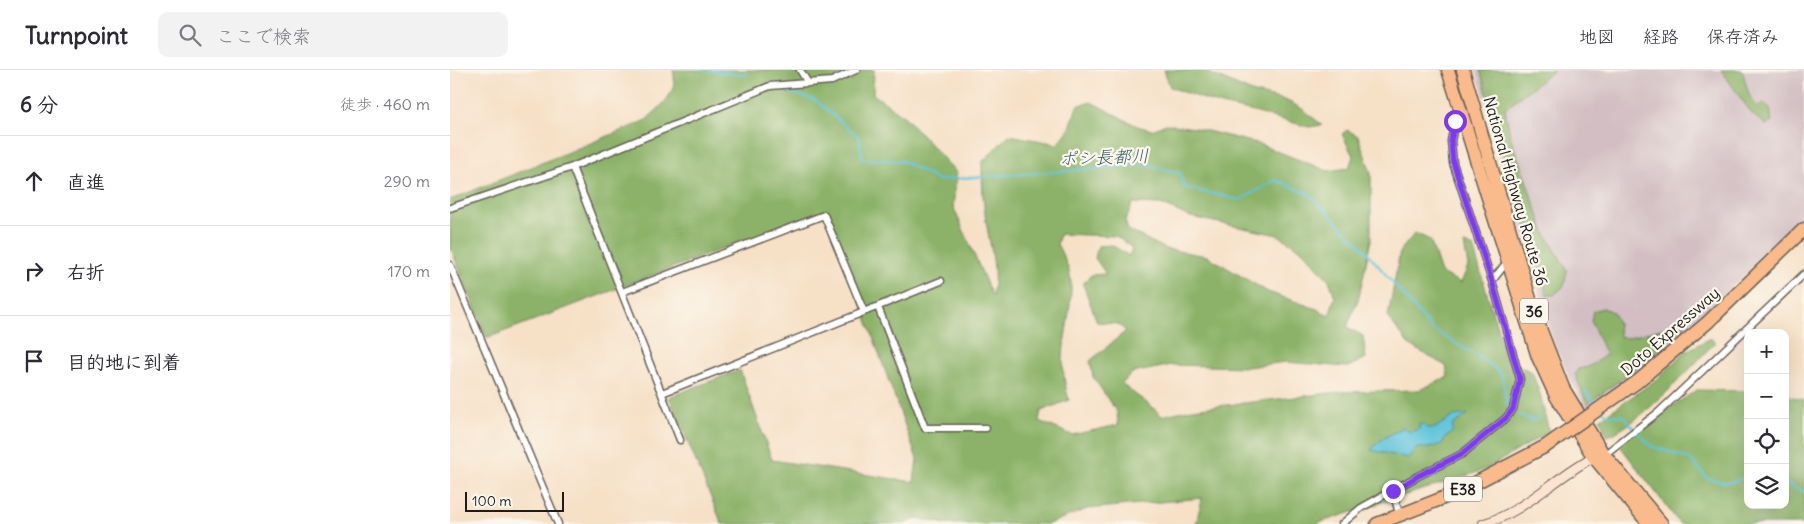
<!DOCTYPE html>
<html lang="ja">
<head>
<meta charset="utf-8">
<style>
	:root { --surface:#fff; --page:#f2f2f3; --text:#2b2b33; --muted:#7c7c81; --line:#e1e1e2 }
	body { margin:0; font-family:Delius,"Klee One",sans-serif; background:var(--page); color:var(--text) }
	.controls { position:absolute; right:15px; bottom:15px; display:grid; overflow:hidden; border-radius:10px; box-shadow:0 5px 20px #0002 }
	.controls button { width:45px; height:45px; display:grid; place-items:center; padding:0; border:0; border-bottom:1px solid var(--line); background:var(--surface); color:var(--text); font:25px sans-serif }
	.scale { position:absolute; left:15px; bottom:12px; width:99px; box-sizing:border-box; padding-left:5px; border:2px solid #1c1c1c; border-top:0; font-size:14px; line-height:18px; white-space:nowrap; color:#1c1c1c; -webkit-text-stroke:4px #fbf7ec; paint-order:stroke }
	.stop { position:absolute; width:15px; height:15px; margin:-11px; border:4px solid #7c3aed; border-radius:50%; background:#fff }
	.stop.end { background:#7c3aed; border-color:#fff; box-shadow:0 1px 5px #0008 }
	.list { margin:0; padding:0; list-style:none }
	h2 { display:flex; justify-content:space-between; align-items:center; height:65px; margin:0; padding:0 20px; font-size:21px }
	h2 small { font-size:16px; font-weight:400; color:var(--muted) }
	.list li { display:grid; grid-template-columns:32px 1fr auto; gap:15px; align-items:center; box-sizing:border-box; height:90px; padding:0 20px; border-top:1px solid var(--line) }
	.list b { display:block; font-size:19px; white-space:nowrap }
	.list em { font-size:16px; font-style:normal; color:var(--muted) }
	.icon { flex:none; width:28px; height:28px; fill:none; stroke:currentColor; stroke-width:2; stroke-linecap:round; stroke-linejoin:round }
	.map { position:relative; flex:none; width:1354px; height:454px; overflow:hidden }
	header { display:flex; align-items:center; gap:30px; box-sizing:border-box; height:70px; padding:0 25px; background:var(--surface); border-bottom:1px solid var(--line) }
	header strong { font-size:24px }
	nav { display:flex; gap:28px; margin-inline-start:auto; font-size:18px }
	.search { width:350px; height:45px; background:var(--page); display:flex; align-items:center; gap:12px; box-sizing:border-box; padding:0 18px; border-radius:10px; color:var(--muted); font-size:19px }
	main { display:flex }
	aside { flex:1; background:var(--surface) }
	.map>svg:first-child { display:block }
	.industrial { fill:#d2bec3 }
	.forest { fill:#8bb268; stroke:#546742; fill-rule:evenodd }
	.water { fill:#5dc3da; stroke:#3c707b }
	.lines { fill:none; stroke-linecap:round; stroke-linejoin:round }
	.stream { stroke:#5dc3da; stroke-width:2 }
	.street-casing { stroke:#686158; stroke-width:9 }
	.secondary-casing { stroke:#686158; stroke-width:11 }
	.highway-casing { stroke:#686158; stroke-width:15 }
	.street { stroke:#fff; stroke-width:6 }
	.secondary { stroke:#fde4d1; stroke-width:9 }
	.highway { stroke:#fabb8c; stroke-width:12 }
	.highway-bridge-casing { stroke:#686158; stroke-width:15; stroke-linecap:butt }
	.highway-bridge { stroke:#fabb8c; stroke-width:12 }
	.route { stroke:#7c3aed; stroke-width:6 }
	.labels { text-anchor:middle; dominant-baseline:central; stroke-width:4.5; stroke-linejoin:round; paint-order:stroke }
	.shield { fill:#fbf7ec; stroke:#5f5e5a; stroke-width:1 }
	.shield-label { font-size:15px; font-weight:bold; fill:#1c1c1c }
	.street-label { font-size:16px; fill:#1c1c1c; stroke:#fbf7ec }
	.water-label { font-size:18px; font-style:italic; fill:#365f68; stroke:#fbf7ec }
</style>
</head>
<body>
<header>
<strong>Turnpoint</strong>
<div class="search"><svg class="icon" aria-label="search" viewBox="0 0 24 24"><circle cx="10" cy="10" r="6"/><path d="M15 15l6 6"/></svg>ここで検索</div>
<nav><a>地図</a><a>経路</a><a>保存済み</a></nav>
</header>
<main>
<aside>
<h2>6 分<small>徒歩 · 460 m</small></h2>
<ul class="list">
<li><svg class="icon" aria-label="ahead" viewBox="0 0 24 24"><path d="M12 20V5M6 11l6-6 6 6"/></svg><div><b>直進</b></div><em>290 m</em></li>
<li><svg class="icon" aria-label="right" viewBox="0 0 24 24"><path d="M7 20v-9h11M14 6l5 5-5 5"/></svg><div><b>右折</b></div><em>170 m</em></li>
<li><svg class="icon" aria-label="arrive" viewBox="0 0 24 24"><path d="M6 21V4h12l-3 4 3 4H6"/></svg><div><b>目的地に到着</b></div></li>
</ul>
</aside>
<div class="map">
<svg width="1354" height="454" viewBox="0 0 1354 454">
	<rect width="100%" height="100%" fill="#fbf7ec"/>
	<filter id="ink" filterUnits="userSpaceOnUse"><feTurbulence type="fractalNoise" baseFrequency=".02" numOctaves="2"/><feDisplacementMap in="SourceGraphic" scale="10" xChannelSelector="R" yChannelSelector="G"/><feConvolveMatrix kernelMatrix="1 2 1 2 8 2 1 2 1" color-interpolation-filters="sRGB"/></filter>
	<filter id="wash" filterUnits="userSpaceOnUse"><feTurbulence type="fractalNoise" baseFrequency=".0096" numOctaves="4" result="noise"/><feDisplacementMap in="SourceGraphic" scale="20" xChannelSelector="R" yChannelSelector="G"/><feGaussianBlur stdDeviation="1.12" result="paint"/><feColorMatrix in="noise" values="0 0 0 0 0 0 0 0 0 0 0 0 0 0 0 0 0 1.4 0 .05"/><feComposite in="paint" operator="in"/></filter>
	<g filter="url(#wash)">
		<rect width="100%" height="100%" fill="#f6e0c6"/>
		<path class="industrial" d="M1026,0H1354V151L1184,306L1138,342L1120,310L1103,270Z"/>
		<path class="forest" d="M223,0H424L423,24L456,48L507,103L503,136L542,226C548,202 541,181 537,157C533,136 532,114 532,92L559,65L608,74L620,58L627,36L641,32L687,56L702,60L716,54L745,58L806,73L878,101L899,98L903,86L892,64L897,60L908,66L921,103V170L909,227L897,257L913,266L916,288L898,297L835,292L798,297L722,295L682,303L672,314C681,322 706,338 711,346L742,339L889,322L969,320L998,307L996,296L959,275L938,247L950,181L965,163L980,170L991,203L1011,213L1018,196L1014,174L1023,177L1057,290L1082,302L1090,324L1099,362L1034,400L865,454H746L752,428L637,439L598,454H496L467,448L454,454H272L219,327L290,300L322,390L464,412L467,389L377,139L37,268L0,176V130L195,51C211,36 229,23 223,0ZM683,133L711,134L740,147L828,165L853,181L879,210L885,227L879,246L867,239L818,222L757,186L716,179L678,160L675,151ZM610,164L666,166L682,178L679,186L662,175L648,176L645,188L656,204L641,205L633,214L647,252L668,254L676,261L640,291L643,307L667,342L668,355L622,365L589,351L591,341L619,330C605,283 620,262 621,218C622,202 614,188 607,174Z
			M714,0H752L804,23L835,30L851,38L872,55L859,57L804,42L771,35L720,17Z
			M1030,0H1105L1055,38L1060,66L1095,163L1117,200L1114,216L1104,225H1097Z
			M1271,0H1292C1297,13 1296,25 1307,36L1314,33L1320,38L1322,52L1316,55L1302,44Z
			M1153,238L1163,242L1168,254L1169,266L1177,268L1229,254L1236,256L1177,305L1137,334L1125,304L1128,299L1138,297L1156,285L1141,251L1143,241Z
			M1260,268L1265,272C1242,297 1188,356 1157,366L1150,349L1210,307L1233,283Z
			M1247,320L1298,321V435H1335V325L1354,330V454H1230L1167,372Z"/>
		<path class="water" d="M1018,344L1003,355L1002,363L995,368L992,374L978,378H967L958,388L921,380C930,368 942,364 954,357L959,362L969,359V354H973L977,358H985L1004,346Z"/>
		<g class="lines">
			<path class="stream" d="M254,0L298,5
				M327,18L365,30L409,67L412,89L453,91L488,110L699,95L730,103L734,117L790,130L826,110L859,124L915,180L982,259L1040,294L1052,305L1057,335
				M1135,321L1147,334
				M1154,341L1157,344L1173,346L1201,376L1240,389L1257,408L1272,412H1283L1298,406
				M1070,345L1084,351L1090,347
				M1335,413L1354,422"/>
		</g>
	</g>
	<g filter="url(#ink)">
		<g class="lines">
			<defs>
				<path id="street" d="M350,0L358,13
					M122,97L230,370
					M0,138L122,97L320,16L382,11L406,0
					M0,195L108,454
					M1042,211L1057,192
					M172,222L374,145L414,242
					M428,237L475,358H536
					M212,323L491,211
					M1159,381L1210,341L1354,204
					M943,421L948,440
					M892,454L911,438L968,406L1012,384L1056,348L1063,339L1070,309L1042,211L1003,93L1001,71L1005,51L1012,49"/>
				<path id="secondary" d="M1033,454C1077,441 1107,405 1147,385"/>
				<path id="highway" d="M998,0L1088,287L1106,326L1143,386L1199,454
					M1013,0L1084,243L1113,318L1152,382L1212,454
					M1187,312L1258,252L1354,159
					M927,454L1006,423L1096,376"/>
			</defs>
			<use href="#street" class="street-casing"/>
			<use href="#secondary" class="secondary-casing"/>
			<use href="#highway" class="highway-casing"/>
			<use href="#street" class="street"/>
			<use href="#secondary" class="secondary"/>
			<use href="#highway" class="highway"/>
			<defs>
				<path id="highway-bridge" d="M1096,376L1187,312"/>
			</defs>
			<use href="#highway-bridge" class="highway-bridge-casing"/>
			<use href="#highway-bridge" class="highway-bridge"/>
		</g>
	</g>
	<g class="lines" filter="url(#ink)">
		<path class="route" d="M943,421L968,406L1012,384L1056,348L1063,339L1070,309L1042,211L1003,92L1001,71L1005,51"/>
	</g>
	<g class="labels">
		<g class="shield">
			<rect x="1070" y="228.5" width="28" height="25" rx="4"/>
			<rect x="994" y="406.5" width="38" height="25" rx="4"/>
		</g>
		<g class="shield-label">
			<text x="1084" y="241">36</text>
			<text x="1013" y="419">E38</text>
		</g>
		<g class="street-label">
			<text transform="translate(1066 121) rotate(74)">National Highway Route 36</text>
			<text transform="translate(1220 261) rotate(-41)">Doto Expressway</text>
		</g>
		<g class="water-label">
			<text transform="translate(654 87) rotate(-2)">ポシ長都川</text>
		</g>
	</g>
</svg>
<div class="controls">
<button>+</button>
<button>−</button>
<button><svg class="icon" aria-label="locate" viewBox="0 0 24 24"><circle cx="12" cy="12" r="6"/><path d="M12 2v4M12 18v4M2 12h4M18 12h4"/></svg></button>
<button><svg class="icon" aria-label="layers" viewBox="0 0 24 24"><path d="M12 4l9 5-9 5-9-5zM3 14l9 5 9-5"/></svg></button>
</div>
<div class="scale">100 m</div>
<div class="stop" style="left:1005px;top:51px"></div>
<div class="stop end" style="left:943px;top:421px"></div>
</div>
</main>
</body>
</html>
